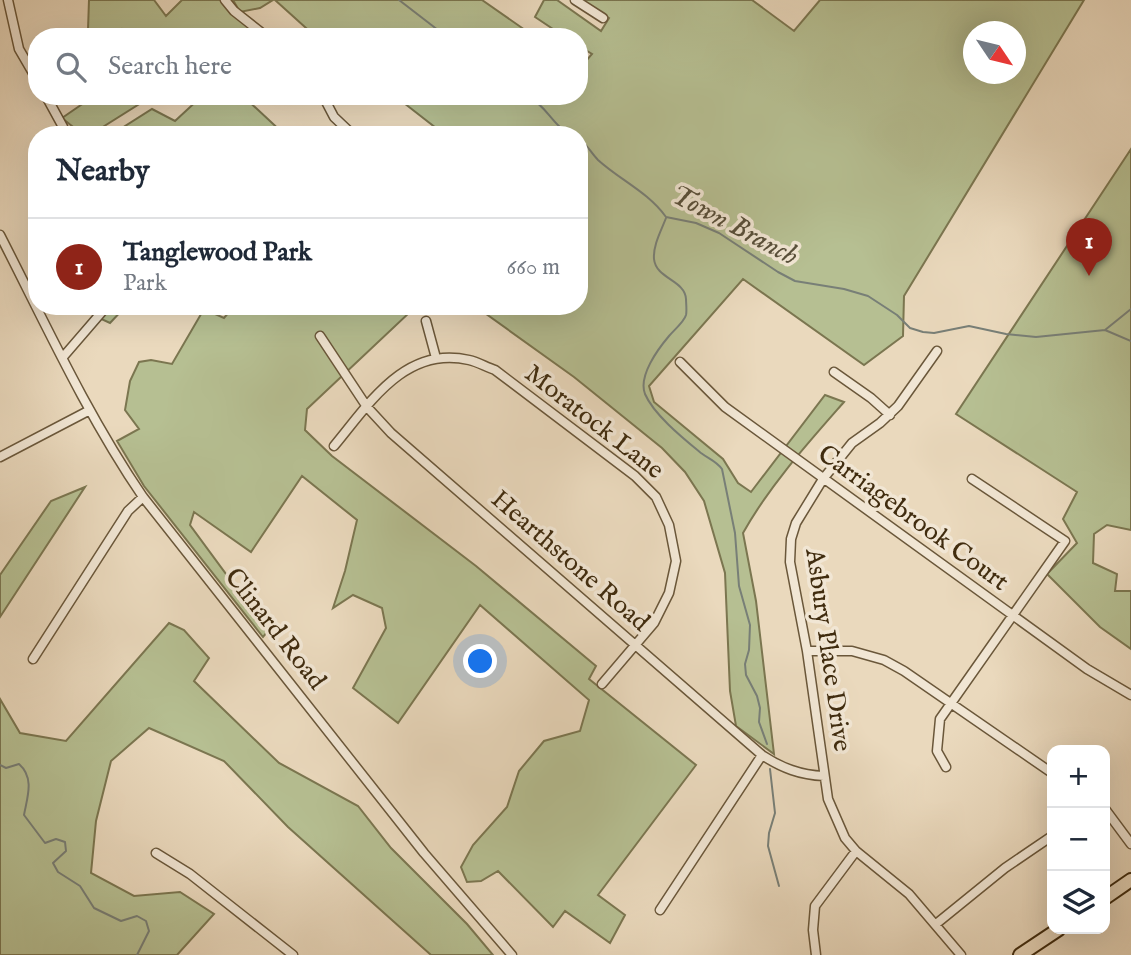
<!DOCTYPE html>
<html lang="en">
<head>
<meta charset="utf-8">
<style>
	:root { --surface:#fff; --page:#f2f2f3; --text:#1f2937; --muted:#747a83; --line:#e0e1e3; --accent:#8f2418 }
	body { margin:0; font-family:"IM FELL English",serif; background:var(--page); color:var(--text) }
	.controls { position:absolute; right:21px; bottom:21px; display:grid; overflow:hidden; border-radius:14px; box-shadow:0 7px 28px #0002 }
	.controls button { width:63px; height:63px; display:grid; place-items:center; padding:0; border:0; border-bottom:2px solid var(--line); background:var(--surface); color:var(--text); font:35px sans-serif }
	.compass { position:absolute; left:963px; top:21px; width:63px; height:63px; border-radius:50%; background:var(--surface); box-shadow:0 7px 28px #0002; rotate:125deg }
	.you { position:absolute; left:481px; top:662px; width:24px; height:24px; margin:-18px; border:5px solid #fff; border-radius:50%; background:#1a73e8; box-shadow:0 0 0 10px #1a73e833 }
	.badge { display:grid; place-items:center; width:46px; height:46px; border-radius:50%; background:var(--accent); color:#fff; font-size:23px; font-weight:700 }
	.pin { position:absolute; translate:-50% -58px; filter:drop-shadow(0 2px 4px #0008) }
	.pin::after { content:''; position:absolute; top:37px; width:24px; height:21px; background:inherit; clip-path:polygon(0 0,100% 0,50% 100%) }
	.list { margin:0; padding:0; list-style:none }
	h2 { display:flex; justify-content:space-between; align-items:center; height:91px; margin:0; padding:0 28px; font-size:30px }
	h2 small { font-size:23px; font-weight:400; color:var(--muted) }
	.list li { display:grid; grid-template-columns:46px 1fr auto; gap:21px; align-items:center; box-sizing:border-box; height:98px; padding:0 28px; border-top:2px solid var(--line) }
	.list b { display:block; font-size:26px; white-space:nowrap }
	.list p { margin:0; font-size:23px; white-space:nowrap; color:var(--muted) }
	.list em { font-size:23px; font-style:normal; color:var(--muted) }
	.icon { flex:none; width:38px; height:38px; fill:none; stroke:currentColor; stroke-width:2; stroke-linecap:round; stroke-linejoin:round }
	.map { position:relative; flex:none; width:1131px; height:955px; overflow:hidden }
	.search { position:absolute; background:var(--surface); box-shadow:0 7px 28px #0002; left:28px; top:28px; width:560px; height:77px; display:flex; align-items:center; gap:18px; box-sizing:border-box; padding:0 24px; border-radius:28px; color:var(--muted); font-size:26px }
	.panel { position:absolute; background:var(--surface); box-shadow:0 7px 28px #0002; left:28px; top:126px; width:560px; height:189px; border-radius:28px }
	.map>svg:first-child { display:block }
	.green { fill:#b6bf92; stroke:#7b7650; stroke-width:2; fill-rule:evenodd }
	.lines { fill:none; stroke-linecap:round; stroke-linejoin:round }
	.stream { stroke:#787f77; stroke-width:2 }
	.minor-casing { stroke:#6a573a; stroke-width:11 }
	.primary-casing { stroke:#402c0f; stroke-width:16 }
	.minor { stroke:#f1e6d4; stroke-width:8 }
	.primary { stroke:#ead9bd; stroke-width:12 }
	.labels { text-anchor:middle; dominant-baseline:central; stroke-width:7; stroke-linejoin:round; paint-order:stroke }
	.street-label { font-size:26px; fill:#402c0f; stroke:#f1e6d4 }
	.water-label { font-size:28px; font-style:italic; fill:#584f3a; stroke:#f1e6d4 }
</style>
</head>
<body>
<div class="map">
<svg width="1131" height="955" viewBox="0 0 1131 955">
	<rect width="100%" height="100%" fill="#ead9bd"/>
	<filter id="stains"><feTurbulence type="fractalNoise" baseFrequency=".00286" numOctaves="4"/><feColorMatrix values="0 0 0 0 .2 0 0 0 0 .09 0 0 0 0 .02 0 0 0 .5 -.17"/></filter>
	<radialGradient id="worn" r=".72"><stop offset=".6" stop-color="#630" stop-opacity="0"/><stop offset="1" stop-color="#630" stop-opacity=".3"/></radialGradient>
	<path class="green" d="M89,0H154L166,16L182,0H221L254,32L250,37H141L122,29L111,37H93L88,30Z
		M233,0H273L260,8L240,12Z
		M275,0H482L535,37H316Z
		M544,0H557L601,31L609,18L580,0H752L794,31L820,0H1084L904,296L903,336L864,365L743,279L649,386L654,402L723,459L738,483L751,492L825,395L844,402C808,443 770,485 743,533L756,601L774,754L736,726L730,691L725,573L704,501L685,472L662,448L574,377L475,306H579V135H445L395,96H579V69L592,54L579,46V37H565L535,17ZM974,32H1016V74H974Z
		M94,96H152L90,135H83L62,118Z
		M202,96H243L285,135H111L152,109L175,121Z
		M1131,149V530L1107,525L1094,534L1093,563L1117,574L1115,591H1131V649L1100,627L1047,574L1077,543L1063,519L1077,492L956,414Z
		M110,306H126L110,323L99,318Z
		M234,306H421L411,311L307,409L305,430L332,456L476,566L596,666L589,679L696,765L598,895L625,915L610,943L565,911L553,927L498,871L481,881L467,882L461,867L473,845L507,807L519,771L544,741L580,731L589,700L480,605L398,723L353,688L386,628L382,608L353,595L333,608L345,571L357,520L302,476L251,552L194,512L190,525L268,631L263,637L144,486L117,441L139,429L125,410L130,381L139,362L151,360L172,364L204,309L224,318Z
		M85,487L0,617V575L51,501Z
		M169,623L184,630L209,658L194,681L279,763L358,806L391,848L467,924L493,955H431L288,827L224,761L149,728L111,761L96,821L91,873L134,896L180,892L214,914L177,955H0V699L20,733L66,741Z"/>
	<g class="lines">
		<path class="stream" d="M399,0L447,37
			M528,96C547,106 553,127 572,135
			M579,139C587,144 591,153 598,160C620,180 648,192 666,217L696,223L719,233L778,272L795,281L844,289L868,296L897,315L910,328L923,332L934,333L969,326L1006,334L1036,337L1105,330L1131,341
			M666,218C661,231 653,245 654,259C656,279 685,280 686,299C686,303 687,311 686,315C684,322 674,330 669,336C658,349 638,376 645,394C654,415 684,439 701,453C709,459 716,461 722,469L735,533L739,586L750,625L749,650L745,664L746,675L757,696L760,708L759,722L767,744
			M1105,330L1131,309
			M0,765L6,768L19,764C35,778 27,798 24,815L45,843L56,839L65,842L66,851L53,863L58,872L80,886L94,908L121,921L137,916L146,921L149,931L137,955
			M770,769L775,813L769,833L768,846L779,886"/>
		<defs>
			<path id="minor" d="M8,0L19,49L37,80
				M225,0L234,11L267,37
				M575,0L603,18
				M46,96L63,127
				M323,96L334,117L353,135
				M0,235C45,323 87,415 143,497L424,853L512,955
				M426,321L436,358
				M320,336L367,407L391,433L762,755C782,768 800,775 824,776
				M937,351L898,406L880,423L852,443L823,479L796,523L791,539L790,562L807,651L828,799L845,838L856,851L909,894L961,955
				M63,357L107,306
				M680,362L725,407L1087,669L1131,695
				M834,372L871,398L890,415
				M334,446C369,404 405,345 469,360C478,362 486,367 495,370L635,476L656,497L669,525L676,561L669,593L654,623L602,684
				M0,457L90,410
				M807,651H852L884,660L904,671L1052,773
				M33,659L128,511L143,497
				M946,767L937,751L940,719L1065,541L972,479
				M1105,809L1131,844
				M156,853L190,874L293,955
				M660,910L762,755
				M936,924L1005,868L1052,836
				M816,955L813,930L815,906L856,851"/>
			<path id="primary" d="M1105,898L1131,880
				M1020,955L1059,929"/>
		</defs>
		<use href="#minor" class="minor-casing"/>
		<use href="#primary" class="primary-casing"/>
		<use href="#minor" class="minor"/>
		<use href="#primary" class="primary"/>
	</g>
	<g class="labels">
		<g class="street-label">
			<text transform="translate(594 422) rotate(38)">Moratock Lane</text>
			<text transform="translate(913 518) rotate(36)">Carriagebrook Court</text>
			<text transform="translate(570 561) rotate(41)">Hearthstone Road</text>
			<text transform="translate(275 629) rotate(52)">Clinard Road</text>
			<text transform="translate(828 650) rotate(82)">Asbury Place Drive</text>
		</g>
		<g class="water-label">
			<text transform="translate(734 226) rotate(28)">Town Branch</text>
		</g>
	</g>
	<rect width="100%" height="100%" filter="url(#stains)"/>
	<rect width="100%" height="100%" fill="url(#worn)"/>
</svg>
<div class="controls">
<button>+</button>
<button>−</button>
<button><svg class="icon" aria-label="layers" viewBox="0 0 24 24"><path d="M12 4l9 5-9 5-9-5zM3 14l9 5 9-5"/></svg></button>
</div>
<svg class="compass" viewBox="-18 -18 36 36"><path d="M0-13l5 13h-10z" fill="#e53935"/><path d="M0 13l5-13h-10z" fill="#747a83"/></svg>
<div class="you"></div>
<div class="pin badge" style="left:1089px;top:276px">1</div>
<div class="search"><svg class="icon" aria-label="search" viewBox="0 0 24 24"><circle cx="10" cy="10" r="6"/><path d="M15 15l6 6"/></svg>Search here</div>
<section class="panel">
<h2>Nearby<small></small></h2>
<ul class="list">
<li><span class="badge">1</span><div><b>Tanglewood Park</b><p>Park</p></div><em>660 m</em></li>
</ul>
</section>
</div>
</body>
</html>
